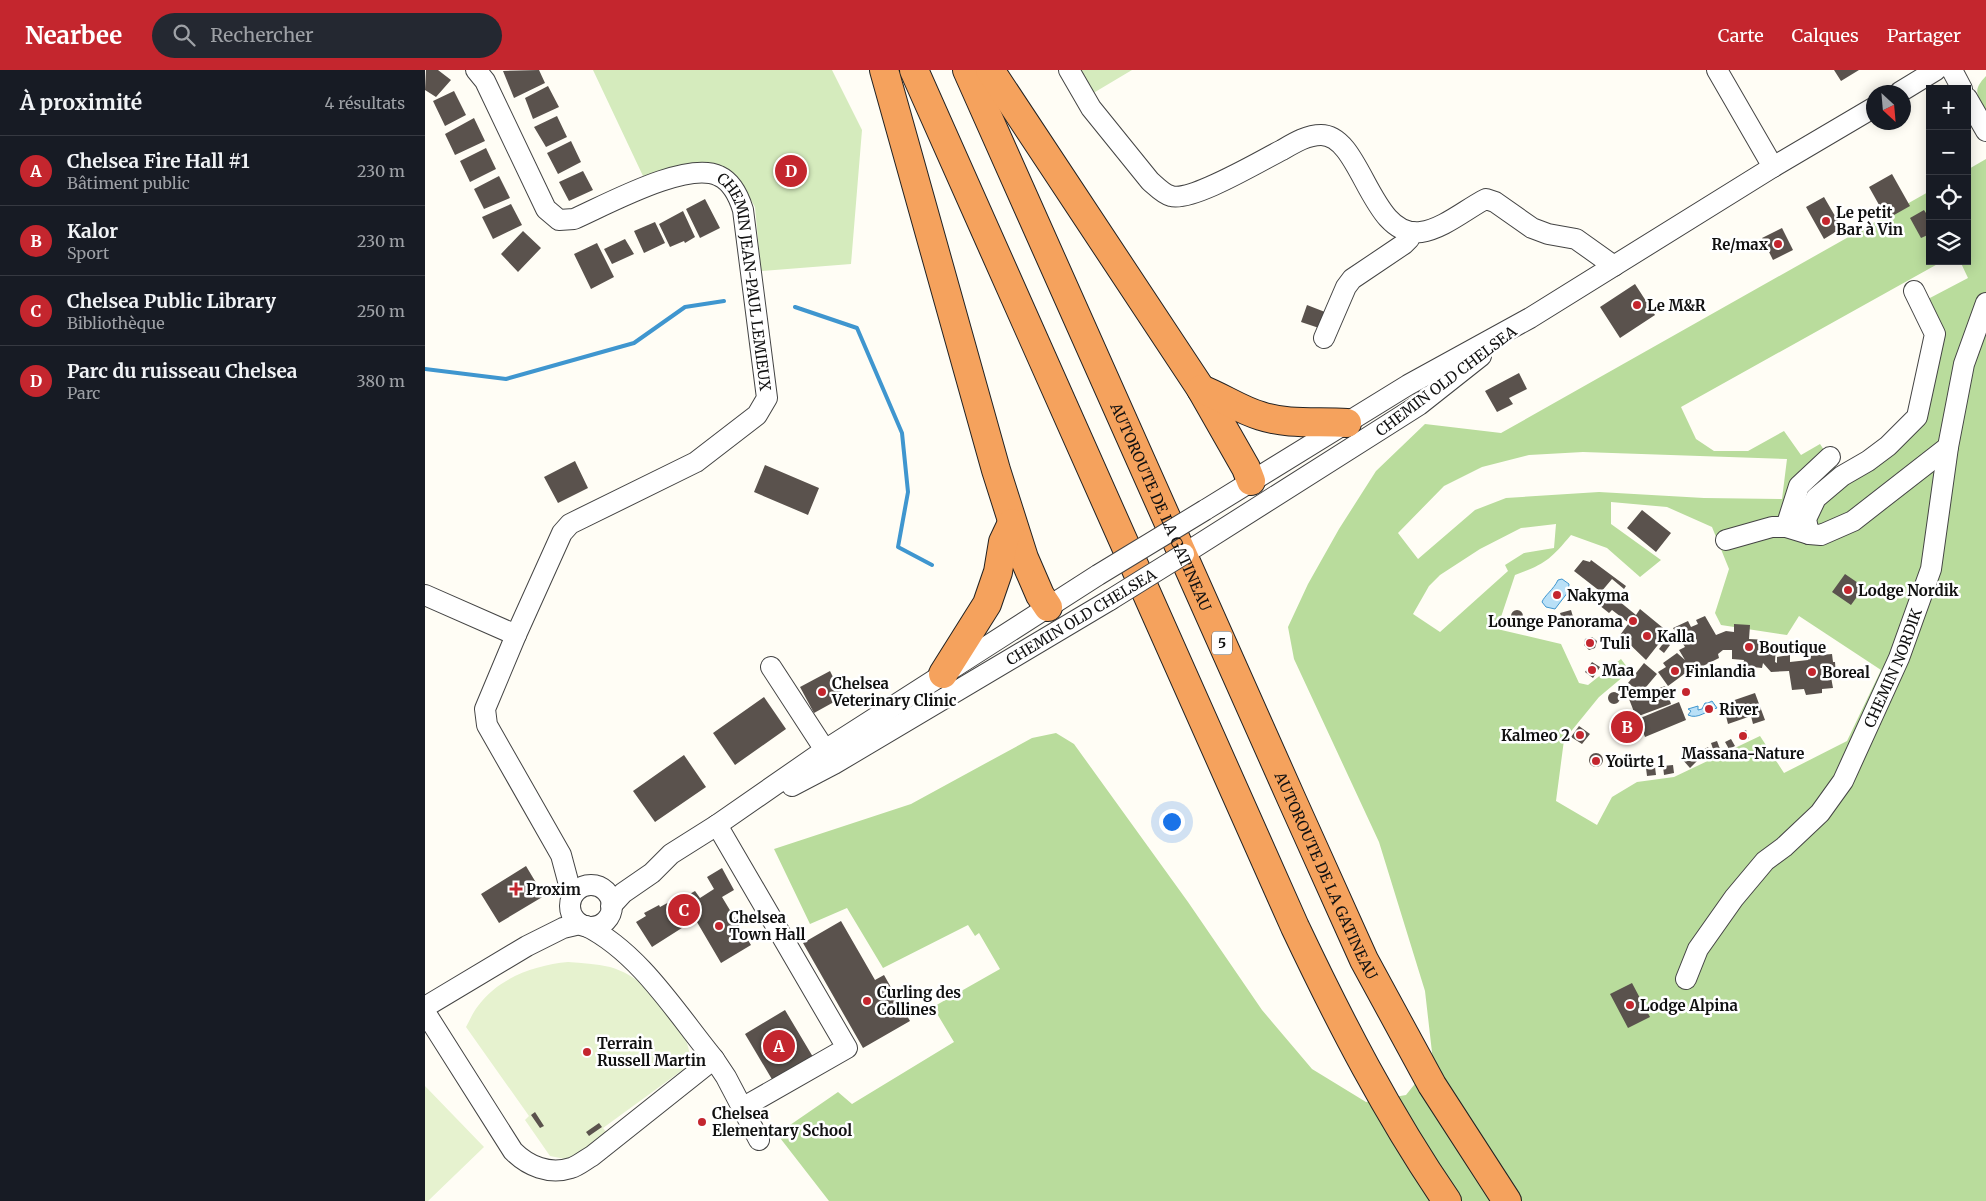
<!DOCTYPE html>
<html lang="fr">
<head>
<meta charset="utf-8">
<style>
	:root { --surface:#171b24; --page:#242831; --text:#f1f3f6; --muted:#9ea1a6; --line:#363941; --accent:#c4262e }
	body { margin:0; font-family:Merriweather,serif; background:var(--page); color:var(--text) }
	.controls { position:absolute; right:15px; top:15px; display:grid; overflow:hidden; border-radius:0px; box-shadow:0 2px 12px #0003 }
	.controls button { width:45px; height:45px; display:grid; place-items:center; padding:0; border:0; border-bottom:1px solid var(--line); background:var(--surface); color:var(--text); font:25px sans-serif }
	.compass { position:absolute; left:1441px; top:15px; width:45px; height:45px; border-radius:50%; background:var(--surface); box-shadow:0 2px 12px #0003; rotate:154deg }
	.you { position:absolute; left:746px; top:751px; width:18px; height:18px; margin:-12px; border:4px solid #fff; border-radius:50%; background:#1a73e8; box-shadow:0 0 0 8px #1a73e833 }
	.badge { display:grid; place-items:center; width:32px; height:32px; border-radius:50%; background:var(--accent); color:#fff; font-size:16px; font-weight:700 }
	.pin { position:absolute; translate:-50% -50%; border:2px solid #fff; box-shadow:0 1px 5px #0006 }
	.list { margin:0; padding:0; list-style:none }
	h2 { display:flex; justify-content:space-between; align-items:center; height:65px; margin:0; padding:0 20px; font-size:21px }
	h2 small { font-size:16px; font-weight:400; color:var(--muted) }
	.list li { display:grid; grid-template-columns:32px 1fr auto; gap:15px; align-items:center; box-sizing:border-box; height:70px; padding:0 20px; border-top:1px solid var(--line) }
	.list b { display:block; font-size:19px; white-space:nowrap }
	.list p { margin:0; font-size:16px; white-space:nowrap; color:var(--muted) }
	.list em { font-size:16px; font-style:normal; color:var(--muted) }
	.icon { flex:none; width:28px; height:28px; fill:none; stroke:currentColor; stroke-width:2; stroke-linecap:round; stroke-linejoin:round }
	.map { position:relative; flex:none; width:1561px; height:1131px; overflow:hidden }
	header { display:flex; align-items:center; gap:30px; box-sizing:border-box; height:70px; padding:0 25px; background:var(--accent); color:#fff }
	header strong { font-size:24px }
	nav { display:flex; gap:28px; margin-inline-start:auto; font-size:18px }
	.search { width:350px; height:45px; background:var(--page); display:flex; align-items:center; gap:12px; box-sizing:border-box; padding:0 18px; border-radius:28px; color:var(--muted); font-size:19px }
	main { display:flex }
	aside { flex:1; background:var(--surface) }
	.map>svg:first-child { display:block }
	.green { fill:#d5ebbd }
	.forest { fill:#b9dc9c; fill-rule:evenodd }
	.pitch { fill:#e6f2cf }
	.water { fill:#b9e0f7; stroke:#3f96cf }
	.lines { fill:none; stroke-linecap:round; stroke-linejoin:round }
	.stream { stroke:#3f96cf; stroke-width:4 }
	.building { fill:#5a524d }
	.minor-casing { stroke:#444; stroke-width:22 }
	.highway-casing { stroke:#222; stroke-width:30 }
	.minor { stroke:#fff; stroke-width:20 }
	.highway { stroke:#f5a25d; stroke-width:28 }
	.minor-bridge-casing { stroke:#444; stroke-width:22; stroke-linecap:butt }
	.minor-bridge { stroke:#fff; stroke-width:20 }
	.poi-dot { fill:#c4262e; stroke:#fff; stroke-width:2 }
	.labels { text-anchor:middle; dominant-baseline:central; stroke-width:5; stroke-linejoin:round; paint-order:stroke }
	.shield { fill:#fff; stroke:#585858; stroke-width:1 }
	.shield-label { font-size:14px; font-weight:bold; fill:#111 }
	.poi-label { font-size:15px; font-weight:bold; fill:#111; stroke:#fff; text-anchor:start }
	.street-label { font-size:15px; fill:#111; stroke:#fff }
</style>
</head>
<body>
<header>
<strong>Nearbee</strong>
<div class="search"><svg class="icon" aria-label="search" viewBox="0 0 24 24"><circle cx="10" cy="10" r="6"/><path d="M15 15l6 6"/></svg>Rechercher</div>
<nav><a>Carte</a><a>Calques</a><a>Partager</a></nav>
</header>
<main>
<aside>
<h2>À proximité<small>4 résultats</small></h2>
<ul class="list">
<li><span class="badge">A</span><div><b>Chelsea Fire Hall #1</b><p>Bâtiment public</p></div><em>230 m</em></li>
<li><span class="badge">B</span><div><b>Kalor</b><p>Sport</p></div><em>230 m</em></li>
<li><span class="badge">C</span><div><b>Chelsea Public Library</b><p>Bibliothèque</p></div><em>250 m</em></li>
<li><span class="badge">D</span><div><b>Parc du ruisseau Chelsea</b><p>Parc</p></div><em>380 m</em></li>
</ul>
</aside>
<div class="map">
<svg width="1561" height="1131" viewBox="0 0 1561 1131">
	<rect width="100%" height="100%" fill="#fffdf5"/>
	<path class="green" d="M168,0H407L437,60L426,194L336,201L330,137L317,115L271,94L218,106Z
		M644,0H707L660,28Z"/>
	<path class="forest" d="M1561,6V40C1552,24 1547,21 1561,6Z
		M1561,89V1131H404L352,1064L413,1022L427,1034L529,972L508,937L575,899L554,863L550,866L543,855L458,898L422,838L385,854L349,779L486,734L607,668L631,663L649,674L763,832L837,940L887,999L941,1032L981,1025L1008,991L1000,921L954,772L869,589L863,557L883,514L914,459L951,401L1000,354L1076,363L1505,121V191H1518L1256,337L1271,369L1289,381H1323L1359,361L1376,385L1395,374L1420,412L1494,352L1503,229L1543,208L1535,191H1542V100ZM1158,382L1362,389L1357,429L1279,428L1174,422L1081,428L1050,440L993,489L973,463L1019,416L1057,397L1104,385ZM1186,432L1242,437L1287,457L1304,499L1290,543L1296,555L1362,565L1374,546L1456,600L1422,671L1359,703L1335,666L1249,707L1212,712L1187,727L1172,755L1131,731L1139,670L1174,627L1205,601L1196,589L1163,615L1154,613L1136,574L1072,559L1090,505C1120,494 1125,490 1146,465L1182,478L1215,507L1236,490L1186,454ZM1131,454L1129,478L1099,483L1080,495L1083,501L1015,562L988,544L1004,516L1015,505L1055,479L1096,458Z"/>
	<path class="pitch" d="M143,892C157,893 171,894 185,897C213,905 237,929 253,953C261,965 264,980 267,993L178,1058L182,1063L145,1090L125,1086L100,1050L104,1046L41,957C45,950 48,942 53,936C73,908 110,895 143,892Z
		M0,1016L59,1077L3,1131H0Z"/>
	<path class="water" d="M1137,509L1144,514L1143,522L1130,539L1121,537L1117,532C1119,526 1129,519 1133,510Z
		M1287,631L1292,638C1282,640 1273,650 1263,645L1266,641L1263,639L1273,636V640L1277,639L1280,633H1283Z
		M1200,648L1205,649L1212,657L1194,666H1190L1188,659H1193L1192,657L1196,656L1195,650Z"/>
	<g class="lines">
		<path class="stream" d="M370,237L432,258L477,363L483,422L473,477L507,495
			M0,299L81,309L209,273L260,237L299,231"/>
	</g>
	<path class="building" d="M1,0H13L26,10L11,27L0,20Z
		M114,0L120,13L89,28L78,1Z
		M1409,0H1434L1416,11Z
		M123,16L134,37L108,49L100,28Z
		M29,21L41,45L20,56L8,31Z
		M132,46L142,67L121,77L109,57Z
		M49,48L60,71L30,85L20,64Z
		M146,71L156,92L133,104L122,83Z
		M61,78L71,99L45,112L35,91Z
		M158,101L168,120L144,131L134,112Z
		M1467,104L1485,136L1462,149L1444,117Z
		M74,106L85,128L59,139L49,119Z
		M1399,127L1417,158L1399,169L1381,137Z
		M280,129L295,158L275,168L261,139Z
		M86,134L97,155L68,169L57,147Z
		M1499,140L1505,149V164L1496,168L1485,148Z
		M258,141L270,167L260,173L259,171L245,177L234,154Z
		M230,152L240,173L219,183L209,161Z
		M1357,158L1368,180L1348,190L1337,168Z
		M98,161L116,178L93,202L76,184Z
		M200,169L209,184L187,194L179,179Z
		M172,173L189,207L166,219L149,184Z
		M1210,214L1230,245L1195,268L1175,237Z
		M882,235L900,242L894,258L876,252Z
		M1094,303L1102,319L1084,328L1088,334L1072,342L1060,321Z
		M150,391L163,418L133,433L119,407Z
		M340,395L394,418L383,445L329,422Z
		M1217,440L1246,463L1231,482L1202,458Z
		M1158,490L1165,492L1166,490L1201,516L1199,519L1187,509L1176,522L1149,501Z
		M1420,504L1439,517L1426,535L1407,522Z
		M1184,523L1211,545L1215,539L1243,562L1221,590L1195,565L1204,553L1187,540L1184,543L1174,535Z
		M1146,540L1149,550L1129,557L1127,549L1136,546L1135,543Z
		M1086 546a6 6 0 1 1 12 0a6 6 0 1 1-12 0Z
		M1280,546L1291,565L1301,561L1309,562V554L1325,555L1324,569L1343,570V574H1351L1350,592L1352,593V587L1365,585V592L1383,590V586L1407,584L1408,592H1410L1411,606L1406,607L1408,618L1397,619V623L1381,625L1379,619L1367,620L1364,601L1346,602L1338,593L1337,598L1318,596L1319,590L1307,589V580H1298L1293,584L1294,588L1276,597L1274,593L1264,597L1266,599L1243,616L1233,602L1241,597L1238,593L1252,583L1260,590L1254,580L1260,577L1248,558L1263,551L1266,557L1273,554L1271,550Z
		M1167,567L1172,571L1170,578L1164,580L1159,575L1160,569Z
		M1240,571L1245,575L1239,583L1234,579Z
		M1167,592L1175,597L1168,608L1160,602Z
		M1219,593L1232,604L1216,623L1203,613Z
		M405,601L418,627L389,643L375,617Z
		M1240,616L1246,634L1211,647L1204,629Z
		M1183 628a6 6 0 1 1 12 0a6 6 0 1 1-12 0Z
		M1330,623L1340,650L1328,654L1326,646L1303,654L1298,634Z
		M339,627L361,659L310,695L288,663Z
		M1254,632L1261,650L1220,667L1213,649Z
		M1154,656L1165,664L1157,674L1146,667Z
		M1321,660L1324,668L1316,671L1313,664Z
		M1306,669L1310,676L1304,679L1300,672Z
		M1292,671L1295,679L1289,682L1286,673Z
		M1283,677L1287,684L1281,687L1278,680Z
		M1164 690a7 7 0 1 1 14 0a7 7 0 1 1-14 0Z
		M1264,683L1272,691L1265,698L1257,689Z
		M259,685L281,717L230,752L208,721Z
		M1248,695L1249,703L1239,705L1238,696Z
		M1230,697L1231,705L1222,706L1221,698Z
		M101,796L119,826L74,853L56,824Z
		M297,798L309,820L297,827L326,875L296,893L269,847L259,853L260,856L227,877L211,852L221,846L219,843L234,835L235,837L246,831L247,834L270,821L275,828L289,819L282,807Z
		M416,851L450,910L459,905L485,951L438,978L378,873Z
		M1207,913L1225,947L1203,958L1185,924Z
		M360,940L388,987L348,1011L320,964Z
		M110,1042L119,1056L115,1058L106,1045Z
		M174,1053L177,1057L164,1066L161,1062Z"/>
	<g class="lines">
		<defs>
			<g id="minor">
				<path id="s1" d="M51,0L60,11L121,139L134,150L149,149C181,135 262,90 294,106C307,112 314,127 318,140L342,328L332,345L271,392L145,454L137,463L91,565L60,639L62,655L136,785L147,826"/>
				<path d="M644,0L666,38L725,111C731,116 738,124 746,126C767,132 835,91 857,80C869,73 882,65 896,65C937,65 945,169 996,162C1017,159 1039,141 1057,131L1061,129L1070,132L1107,158L1123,164L1151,169L1189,196"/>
				<path d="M1292,0L1348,97"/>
				<path d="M1527,0L1537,19"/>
				<path d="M1475,22L1511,0"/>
				<path d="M1542,28L1561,61"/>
				<path d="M899,268L921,217L927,209L979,174L984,169L987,162"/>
				<path d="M780,440L983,315L1105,248L1348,97L1448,38"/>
				<path d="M1361,457L1374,416L1405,387"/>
				<path d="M1384,464L1381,449L1391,428L1417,406L1443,391L1463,376L1492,347L1510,264L1489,221"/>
				<path d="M1301,470L1347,457H1361L1384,464L1396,465L1428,451L1523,377"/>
				<path d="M759,484L994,335L1056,286"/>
				<path d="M0,525L91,565"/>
				<path d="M346,597L400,680"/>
				<path d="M367,716L409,694L685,530"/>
				<path d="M292,755L422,978L317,1038"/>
				<circle cx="166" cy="836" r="21"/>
				<path d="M186,836L198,823L227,803L246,784L292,755L400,680L673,505"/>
				<path id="s2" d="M1261,909L1273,879L1309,828L1340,791L1359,777L1395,743L1418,711L1474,588L1506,499L1523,377L1539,294L1561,233"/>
				<path d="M0,937L102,876L138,858L155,854"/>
				<path d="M0,942L88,1081C103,1096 124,1105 146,1098C153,1096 160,1090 167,1086L289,989C252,944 215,883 161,856"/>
				<path d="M289,989L301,1007L334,1070"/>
			</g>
			<g id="highway">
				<path d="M459,0L571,400L599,488L615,525L623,537"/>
				<path d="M489,0L870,857C915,952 963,1045 1022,1131"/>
				<path id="s3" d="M542,0L867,730L939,890L1007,1015L1082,1131"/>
				<path d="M565,0L776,319L821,398L826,411"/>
				<path d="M776,319C797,327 815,340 836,346C863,355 894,351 922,353"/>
				<path d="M518,604L562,534L573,502L578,472L587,453"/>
			</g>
		</defs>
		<use href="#minor" class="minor-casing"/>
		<use href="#highway" class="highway-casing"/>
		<use href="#minor" class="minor"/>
		<use href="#highway" class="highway"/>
		<defs>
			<path id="minor-bridge" d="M673,505L780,440
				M685,530L759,484"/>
		</defs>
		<use href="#minor-bridge" class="minor-bridge-casing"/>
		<use href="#minor-bridge" class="minor-bridge"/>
	</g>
	<g class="poi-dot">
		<circle cx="1401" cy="151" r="5"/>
		<circle cx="1353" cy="174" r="5"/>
		<circle cx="1212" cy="235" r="5"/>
		<circle cx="1423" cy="520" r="5"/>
		<circle cx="1132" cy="525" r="5"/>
		<circle cx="1208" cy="551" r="5"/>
		<circle cx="1222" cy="566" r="5"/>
		<circle cx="1165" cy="573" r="5"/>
		<circle cx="1324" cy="577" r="5"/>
		<circle cx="1167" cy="600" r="5"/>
		<circle cx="1250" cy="601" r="5"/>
		<circle cx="1387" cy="602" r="5"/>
		<circle cx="397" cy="622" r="5"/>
		<circle cx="1261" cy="622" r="5"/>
		<circle cx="1284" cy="639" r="5"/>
		<circle cx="1155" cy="665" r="5"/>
		<circle cx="1318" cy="666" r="5"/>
		<circle cx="1171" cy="691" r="5"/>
		<path d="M88.5 811.5h5v5h5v5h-5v5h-5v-5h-5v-5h5z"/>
		<circle cx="294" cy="856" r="5"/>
		<circle cx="442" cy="931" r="5"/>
		<circle cx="1205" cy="935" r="5"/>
		<circle cx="162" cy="982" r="5"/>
		<circle cx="277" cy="1052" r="5"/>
	</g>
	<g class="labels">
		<rect class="shield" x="787" y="561.5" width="20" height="23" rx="4"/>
		<g class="shield-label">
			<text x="797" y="573">5</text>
		</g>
		<g class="poi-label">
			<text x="1411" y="142">Le petit<tspan x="1411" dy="17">Bar à Vin</tspan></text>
			<text x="1343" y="174" text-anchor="end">Re/max</text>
			<text x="1222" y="235">Le M&amp;R</text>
			<text x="1433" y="520">Lodge Nordik</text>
			<text x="1142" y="525">Nakyma</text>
			<text x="1198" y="551" text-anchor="end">Lounge Panorama</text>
			<text x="1232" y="566">Kalla</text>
			<text x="1175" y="573">Tuli</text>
			<text x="1334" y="577">Boutique</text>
			<text x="1177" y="600">Maa</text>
			<text x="1260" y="601">Finlandia</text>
			<text x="1397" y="602">Boreal</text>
			<text x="407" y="613">Chelsea<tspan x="407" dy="17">Veterinary Clinic</tspan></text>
			<text x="1251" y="622" text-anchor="end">Temper</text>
			<text x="1294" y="639">River</text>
			<text x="1145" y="665" text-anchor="end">Kalmeo 2</text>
			<text x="1318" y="683" text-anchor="middle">Massana-Nature</text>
			<text x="1181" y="691">Yoürte 1</text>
			<text x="101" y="819">Proxim</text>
			<text x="304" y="847">Chelsea<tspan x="304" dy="17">Town Hall</tspan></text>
			<text x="452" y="922">Curling des<tspan x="452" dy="17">Collines</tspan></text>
			<text x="1215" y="935">Lodge Alpina</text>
			<text x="172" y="973">Terrain<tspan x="172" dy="17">Russell Martin</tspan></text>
			<text x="287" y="1043">Chelsea<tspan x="287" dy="17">Elementary School</tspan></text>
		</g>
		<g class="street-label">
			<text stroke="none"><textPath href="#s1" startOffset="455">CHEMIN JEAN-PAUL LEMIEUX</textPath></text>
			<text transform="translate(1021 311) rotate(-37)">CHEMIN OLD CHELSEA</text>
			<text stroke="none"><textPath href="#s3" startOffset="478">AUTOROUTE DE LA GATINEAU</textPath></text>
			<text transform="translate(656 547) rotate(-31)">CHEMIN OLD CHELSEA</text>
			<text stroke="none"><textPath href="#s2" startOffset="379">CHEMIN NORDIK</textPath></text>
			<text stroke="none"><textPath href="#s3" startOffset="882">AUTOROUTE DE LA GATINEAU</textPath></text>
		</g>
	</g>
</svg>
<div class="controls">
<button>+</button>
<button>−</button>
<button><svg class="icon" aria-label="locate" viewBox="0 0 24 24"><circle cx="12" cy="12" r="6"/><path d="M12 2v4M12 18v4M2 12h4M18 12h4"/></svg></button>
<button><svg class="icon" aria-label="layers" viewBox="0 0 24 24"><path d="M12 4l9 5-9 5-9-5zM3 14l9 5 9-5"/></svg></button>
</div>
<svg class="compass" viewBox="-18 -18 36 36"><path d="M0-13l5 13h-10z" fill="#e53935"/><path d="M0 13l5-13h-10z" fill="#9ea1a6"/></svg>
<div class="you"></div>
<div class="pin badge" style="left:354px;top:976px">A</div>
<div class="pin badge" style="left:1202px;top:657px">B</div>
<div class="pin badge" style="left:259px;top:840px">C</div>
<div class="pin badge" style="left:366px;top:101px">D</div>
</div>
</main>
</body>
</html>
